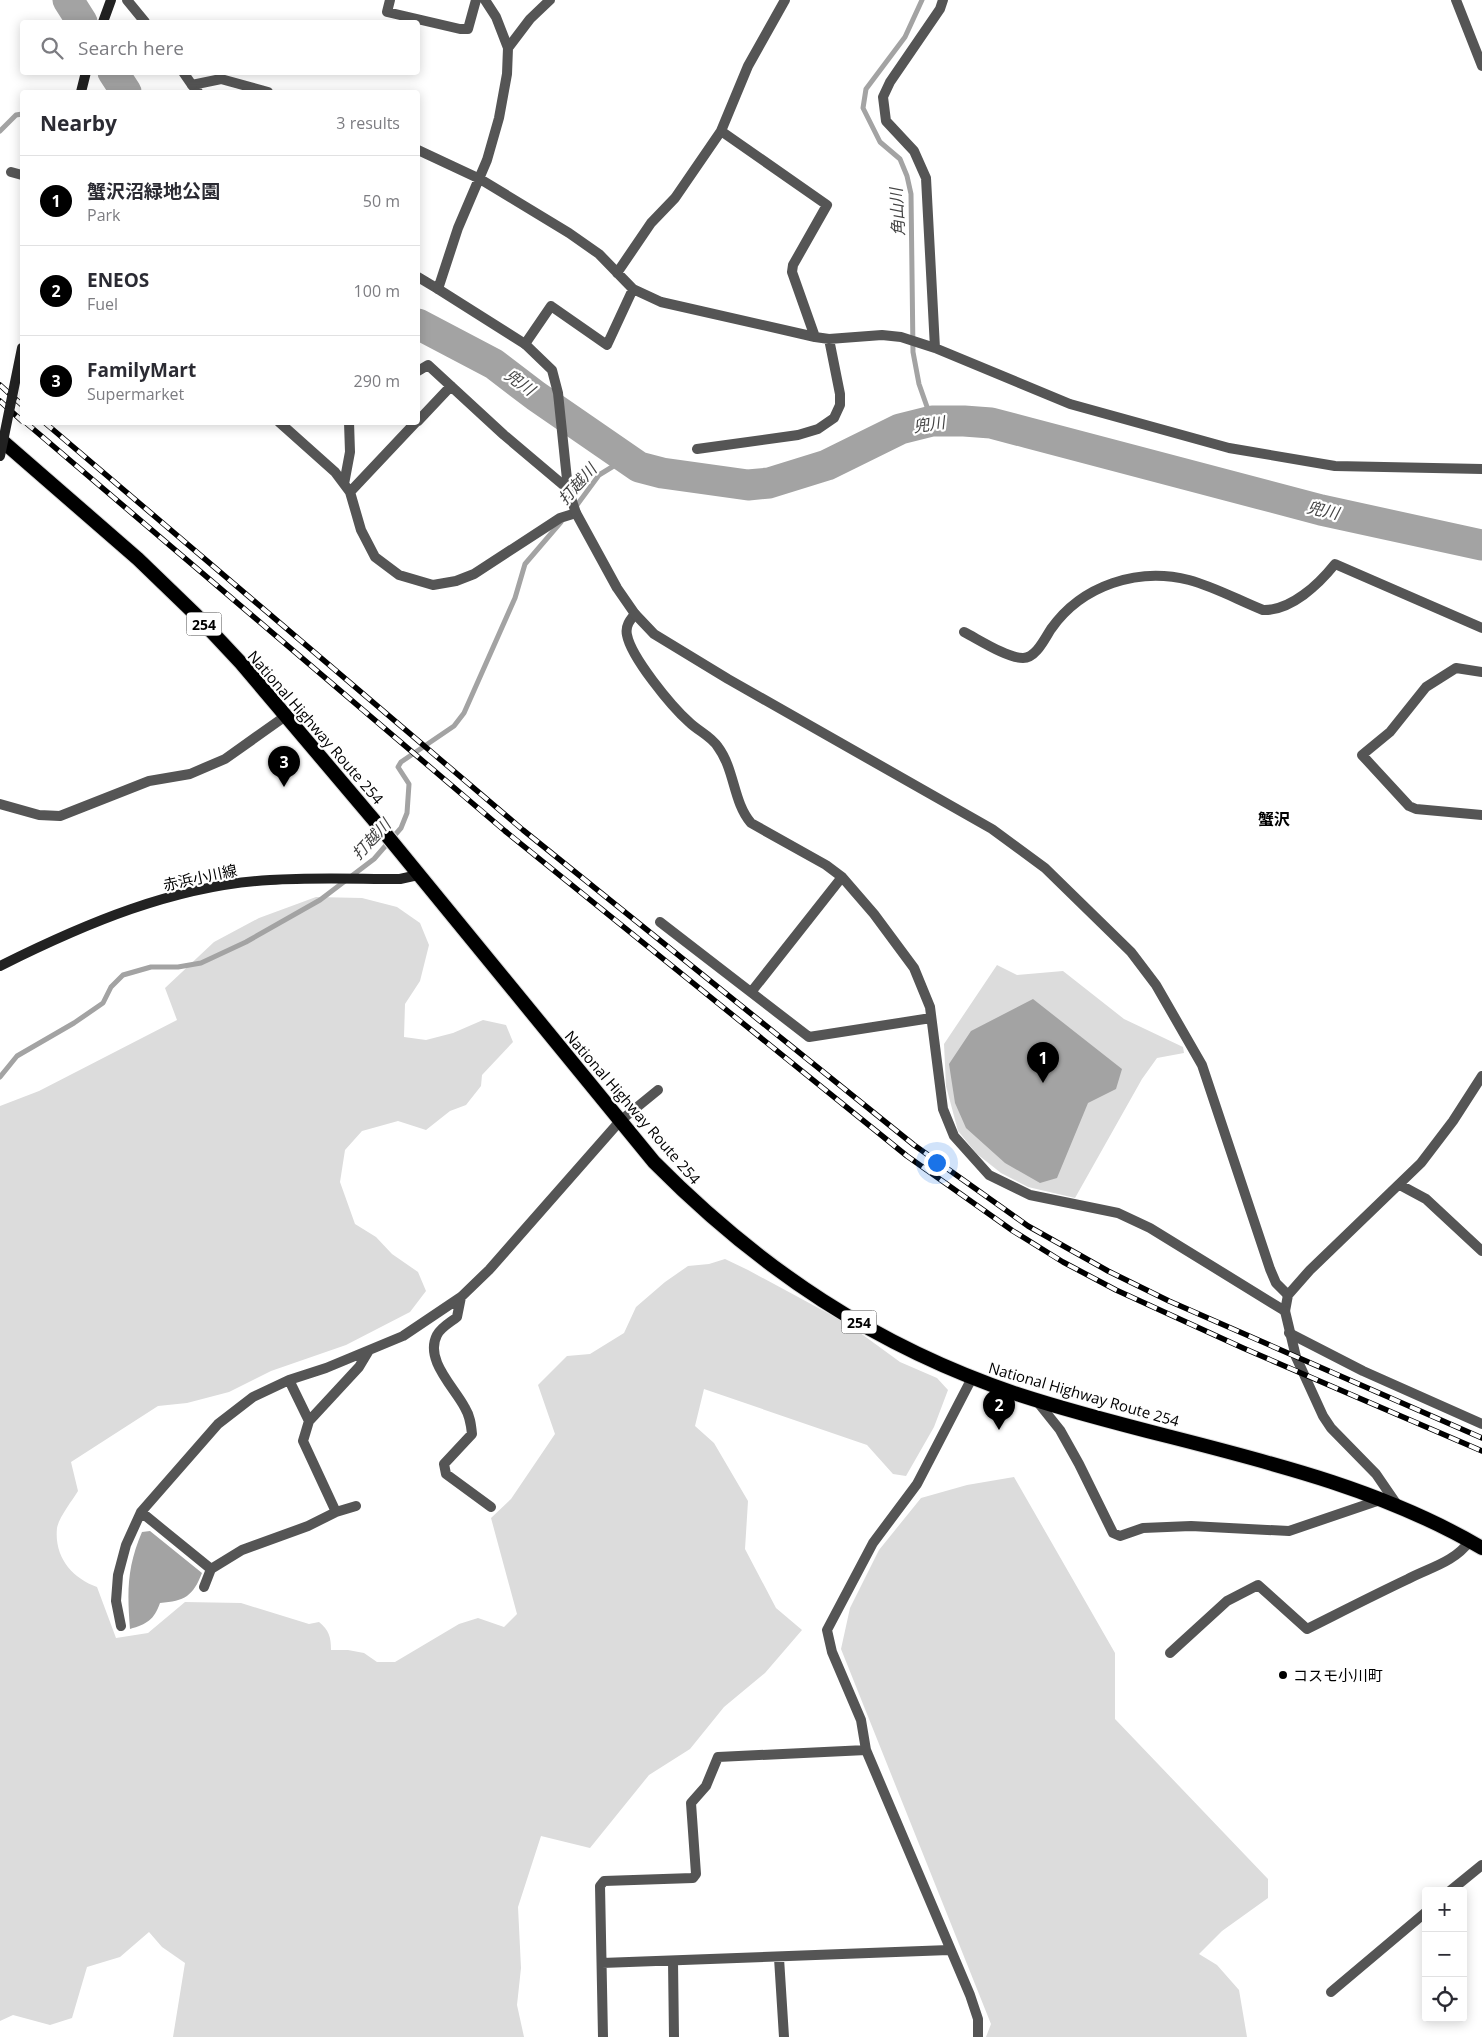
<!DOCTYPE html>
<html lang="en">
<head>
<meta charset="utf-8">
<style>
	:root { --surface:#fff; --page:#f7f7f7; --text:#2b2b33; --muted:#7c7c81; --line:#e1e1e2; --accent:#000 }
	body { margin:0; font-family:"Open Sans","Noto Sans JP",sans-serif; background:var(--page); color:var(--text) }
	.controls { position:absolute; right:15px; bottom:15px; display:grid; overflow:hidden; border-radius:5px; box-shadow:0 2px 12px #0003 }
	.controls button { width:45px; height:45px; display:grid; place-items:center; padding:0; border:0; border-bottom:1px solid var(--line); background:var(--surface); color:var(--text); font:25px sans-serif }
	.you { position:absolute; left:936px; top:1162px; width:18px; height:18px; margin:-12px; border:4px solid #fff; border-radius:50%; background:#1a73e8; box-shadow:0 0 0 8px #1a73e833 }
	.badge { display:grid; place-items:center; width:32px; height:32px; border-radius:50%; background:var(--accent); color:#fff; font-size:16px; font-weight:700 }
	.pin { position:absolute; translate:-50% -41px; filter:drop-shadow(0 1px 2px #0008) }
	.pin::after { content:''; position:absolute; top:26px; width:18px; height:15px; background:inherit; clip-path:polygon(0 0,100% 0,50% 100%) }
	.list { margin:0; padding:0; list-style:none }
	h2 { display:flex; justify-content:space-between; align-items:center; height:65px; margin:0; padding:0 20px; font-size:21px }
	h2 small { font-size:16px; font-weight:400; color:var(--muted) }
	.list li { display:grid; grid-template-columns:32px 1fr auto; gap:15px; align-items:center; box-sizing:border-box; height:90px; padding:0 20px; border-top:1px solid var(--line) }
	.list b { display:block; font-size:19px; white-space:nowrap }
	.list p { margin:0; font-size:16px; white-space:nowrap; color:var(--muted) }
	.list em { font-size:16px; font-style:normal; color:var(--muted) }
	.icon { flex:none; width:28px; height:28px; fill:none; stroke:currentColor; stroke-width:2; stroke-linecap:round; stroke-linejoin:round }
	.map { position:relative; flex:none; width:1482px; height:2037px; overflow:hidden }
	.search { position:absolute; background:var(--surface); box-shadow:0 2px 12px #0003; left:20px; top:20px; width:400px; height:55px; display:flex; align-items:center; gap:12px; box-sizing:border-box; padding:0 18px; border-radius:5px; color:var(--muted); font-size:19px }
	.panel { position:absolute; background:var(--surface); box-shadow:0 2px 12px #0003; left:20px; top:90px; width:400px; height:335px; border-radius:5px }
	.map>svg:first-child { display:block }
	.green { fill:#dcdcdc }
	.water { fill:#a3a3a3 }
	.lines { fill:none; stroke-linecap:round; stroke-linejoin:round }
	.stream { stroke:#a3a3a3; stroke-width:5 }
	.river { stroke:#a3a3a3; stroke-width:31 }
	.trunk-casing { stroke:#dbdbdb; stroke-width:16 }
	.minor { stroke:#555; stroke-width:10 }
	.tertiary { stroke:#555; stroke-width:10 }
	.secondary { stroke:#222; stroke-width:10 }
	.trunk { stroke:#000; stroke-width:14 }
	.rail-casing { stroke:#000; stroke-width:5.5 }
	.rail { stroke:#fff; stroke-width:4; stroke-dasharray:11; stroke-linecap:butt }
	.secondary-bridge { stroke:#222; stroke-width:10 }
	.poi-dot { fill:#000; stroke:#fff; stroke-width:2 }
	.labels { text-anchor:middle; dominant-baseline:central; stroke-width:4.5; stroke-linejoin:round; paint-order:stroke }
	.shield { fill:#fff; stroke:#4c4c4c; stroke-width:1 }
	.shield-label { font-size:14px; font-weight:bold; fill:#000 }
	.street-label { font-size:15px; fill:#000; stroke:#fff }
	.poi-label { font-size:15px; fill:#000; stroke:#fff; text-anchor:start }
	.water-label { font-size:16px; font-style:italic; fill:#444; stroke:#fff }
	.neighbourhood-label { font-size:16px; font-weight:bold; fill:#000; stroke:#fff }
</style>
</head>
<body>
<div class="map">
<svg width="1482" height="2037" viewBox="0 0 1482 2037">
	<rect width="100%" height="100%" fill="#fff"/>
	<path class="green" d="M316,897L362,898L397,907L420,923L429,945L420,981L405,1004L404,1037L426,1040L453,1033L483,1020L506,1025L513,1042L482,1075L481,1086L466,1105L450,1111L426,1130L398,1121L362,1131L345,1150L340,1182L355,1224L376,1237L392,1254L418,1272L426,1291L410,1312L346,1345L271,1371L229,1392L187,1403L158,1406L71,1462L78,1491C72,1501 59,1517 57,1528C54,1557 72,1578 97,1587L116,1638L148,1633L185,1602L241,1603L309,1624L319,1622C329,1630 331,1637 331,1650H348L364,1653L377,1662H395L459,1624L478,1618L504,1627L517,1614L491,1518L511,1499L555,1434L538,1385L567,1356L590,1354L624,1333L636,1307L665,1282L688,1266L709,1264L725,1259L748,1270L848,1324L900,1362L937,1378L948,1390L934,1427L906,1476L893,1474L867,1445L704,1389L695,1426L714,1443L748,1501L745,1549L776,1608L802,1630L765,1673L724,1707L690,1749L649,1775L590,1848L541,1836L518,1907L521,1968L517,2005L524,2037H173L185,1963L162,1947L149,1932L120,1957L87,1967L72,2018L50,2025L13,2015L0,2021V1106L39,1091L177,1020L165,988L214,942L259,918Z
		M997,965L1017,975L1063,971L1124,1019L1183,1047L1184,1053L1157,1058L1142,1079L1075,1198L1028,1187L1001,1173L977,1154L958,1131L946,1086L944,1044Z
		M1014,1477L1115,1653V1719L1268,1879V1898L1222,1931L1199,1954L1217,1965L1239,1990L1247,2037H986L991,2024L841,1649L850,1608L879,1550L921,1498L967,1485Z"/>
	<path class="water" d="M1033,999L1122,1069L1116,1089L1088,1103L1057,1178L1040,1183L1005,1163L966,1128L955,1103L949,1064L971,1031Z
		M150,1531L202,1573C193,1596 185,1601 160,1603C154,1620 147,1624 130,1629C127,1591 127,1567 142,1532Z"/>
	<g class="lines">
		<path class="stream" d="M922,0L905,37L866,89L863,108L880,142L900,159L907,176L911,194L913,352L919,384L932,421
			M0,131L16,115L22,114
			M574,509L599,475L625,459
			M0,1077L17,1056L74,1023L103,1003L111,987L123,975L151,967H178L201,963L246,942L320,900L374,859L401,828L407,813L409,784L398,767L401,762L454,726L464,713L515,598L525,564L561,522"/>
		<path class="river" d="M68,0L82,22
			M113,72L126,92
			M418,324L494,364L536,396L639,467L662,473L748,485L769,483L827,465L900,429L932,421H964L991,423L1029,433L1321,510L1482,545"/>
		<defs>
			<path id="trunk" d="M0,439L138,559L196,615L241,663L384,832L654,1162C760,1269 876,1347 1020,1395C1173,1445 1341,1465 1482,1548"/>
		</defs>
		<use href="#trunk" class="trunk-casing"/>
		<path class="minor" d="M390,0L387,12L460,29H468L476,0
			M1456,0L1482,66
			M508,48L530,19L550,0
			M198,92L192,85L221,79L268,92
			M721,131L827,205L793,265L792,272L815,337
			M418,150L480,179L569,233L599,254L633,289L661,302L815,337L829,339L882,335L901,337L935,348L1070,404L1229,448L1335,466L1482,469
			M11,172L22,175
			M617,273L651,223L675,198L721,131L748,66L785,0
			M418,277L438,289L458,228L487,160L499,118L507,74L508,48L496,17L485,0
			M525,344L551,306L607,345L633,289
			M935,348L926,178L914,151L886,121L883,97L890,82L940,9L943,0
			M418,371L428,365L504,435L568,489
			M418,421L451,386
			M279,422L335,472L350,492L361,530L375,557L399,575L433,585L456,581L474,574L560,518L576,513
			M697,449L798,435L818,429L834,418L840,405V394L829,339
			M344,484L350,452L349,422
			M350,492L416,422
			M635,614C630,620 625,626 627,635C631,657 671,706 689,722C698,731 711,736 718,747C735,770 733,802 751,823L826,865L842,877L874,914L914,968L930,1007L943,1109L954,1136L989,1175L1030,1195L1118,1213L1150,1228L1285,1311L1288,1295L1310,1270L1421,1163L1453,1121L1482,1076
			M964,632C978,639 1007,658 1023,658C1036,658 1045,638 1051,629C1082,585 1138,567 1189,580C1215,587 1238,600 1263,610C1291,611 1319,584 1335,564L1482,628
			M1482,672L1456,668L1426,687L1390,732L1362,755L1409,806L1416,809L1482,815
			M0,804L39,815L60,816L149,781L190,774L225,759L287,715
			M660,922L809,1037L931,1018
			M752,991L842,877
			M1400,1185L1426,1199L1482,1251
			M461,1297L457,1317C451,1322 441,1327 437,1335C424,1360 455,1388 465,1408C470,1416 471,1424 472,1434L444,1464L446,1474L491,1507
			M1289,1333L1363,1371L1482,1424
			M972,1378L917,1484L873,1543L827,1630L832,1652L861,1720L866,1750L970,1995L978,2019V2037
			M289,1380L309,1421
			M1036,1400L1060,1430L1079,1464L1113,1533L1120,1536L1143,1528L1191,1526L1289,1531L1380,1500
			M141,1512L211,1569
			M336,1512L303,1441L309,1421L359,1367L368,1352
			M204,1587L211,1569L242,1550L308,1526L336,1512L356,1506
			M121,1626L116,1601L118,1575L126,1545L141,1512L218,1424L253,1397L289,1380L326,1368L403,1336L461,1297L489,1270L620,1121L658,1090
			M1170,1653L1227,1601L1258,1585L1307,1629C1341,1612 1374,1595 1408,1579C1431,1567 1453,1563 1470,1541
			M1450,1891L1482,1865
			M779,1958L784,2037
			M673,1961L674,2037
			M602,1963L949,1950
			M1331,1992L1426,1912
			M603,2037L600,1886L604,1881L693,1878L696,1874L691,1803L706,1786L718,1757L866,1750"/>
		<path class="tertiary" d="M127,0L145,22
			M183,72L192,85
			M438,289L525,344L552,370L558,393L568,489L576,513L617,588L635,614L654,634L728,679L992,829L1045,868L1131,952L1156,985L1202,1065L1270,1269L1276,1283L1288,1295
			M1285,1311L1296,1357L1323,1416L1331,1428L1376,1474L1400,1509"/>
		<path class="secondary" d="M103,22L111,0
			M81,92L86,72
			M0,966C84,924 175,885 270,880C313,877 357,879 400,879L418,875"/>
		<use href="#trunk" class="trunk"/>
		<defs>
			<path id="rail" d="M0,385L22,405
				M0,401L22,421
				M25,422L505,831L907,1156L1013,1231L1063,1262L1116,1290L1243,1348L1482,1451
				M44,422L523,830L914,1145L1028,1226L1108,1271L1169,1301L1482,1438"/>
		</defs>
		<use href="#rail" class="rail-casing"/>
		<use href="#rail" class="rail"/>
		<path class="secondary-bridge" d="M0,456L22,348"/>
	</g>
	<circle class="poi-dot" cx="1283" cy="1675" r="5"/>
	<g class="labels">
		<g class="shield">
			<rect x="186.5" y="612.5" width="35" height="23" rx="4"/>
			<rect x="841.5" y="1310.5" width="35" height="23" rx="4"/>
		</g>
		<g class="shield-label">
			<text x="204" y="624">254</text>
			<text x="859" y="1322">254</text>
		</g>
		<g class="street-label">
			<text transform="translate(316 727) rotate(49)">National Highway Route 254</text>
			<text transform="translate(200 877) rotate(-12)">赤浜小川線</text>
			<text transform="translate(633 1107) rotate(49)">National Highway Route 254</text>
			<text transform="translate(1084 1394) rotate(16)">National Highway Route 254</text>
		</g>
		<g class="poi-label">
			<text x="1293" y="1675">コスモ小川町</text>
		</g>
		<g class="water-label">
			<text transform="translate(897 212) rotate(-93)">角山川</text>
			<text transform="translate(520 382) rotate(36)">兜川</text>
			<text transform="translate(929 424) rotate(-8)">兜川</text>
			<text transform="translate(577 484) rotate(-48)">打越川</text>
			<text transform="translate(1323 510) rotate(13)">兜川</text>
			<text transform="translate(371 839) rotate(-47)">打越川</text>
		</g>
		<g class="neighbourhood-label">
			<text x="1274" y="819">蟹沢</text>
		</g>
	</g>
</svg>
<div class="controls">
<button>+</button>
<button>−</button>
<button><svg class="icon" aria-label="locate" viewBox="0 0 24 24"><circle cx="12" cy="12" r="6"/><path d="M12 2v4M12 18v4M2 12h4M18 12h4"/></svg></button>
</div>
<div class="you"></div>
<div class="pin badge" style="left:1043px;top:1083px">1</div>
<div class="pin badge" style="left:999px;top:1430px">2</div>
<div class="pin badge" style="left:284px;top:787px">3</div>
<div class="search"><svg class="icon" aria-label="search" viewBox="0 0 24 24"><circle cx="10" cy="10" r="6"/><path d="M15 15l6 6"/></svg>Search here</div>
<section class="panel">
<h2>Nearby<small>3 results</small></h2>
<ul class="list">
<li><span class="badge">1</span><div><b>蟹沢沼緑地公園</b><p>Park</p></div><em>50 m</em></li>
<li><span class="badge">2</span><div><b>ENEOS</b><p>Fuel</p></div><em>100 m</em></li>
<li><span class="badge">3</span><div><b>FamilyMart</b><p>Supermarket</p></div><em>290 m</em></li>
</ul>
</section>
</div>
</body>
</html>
